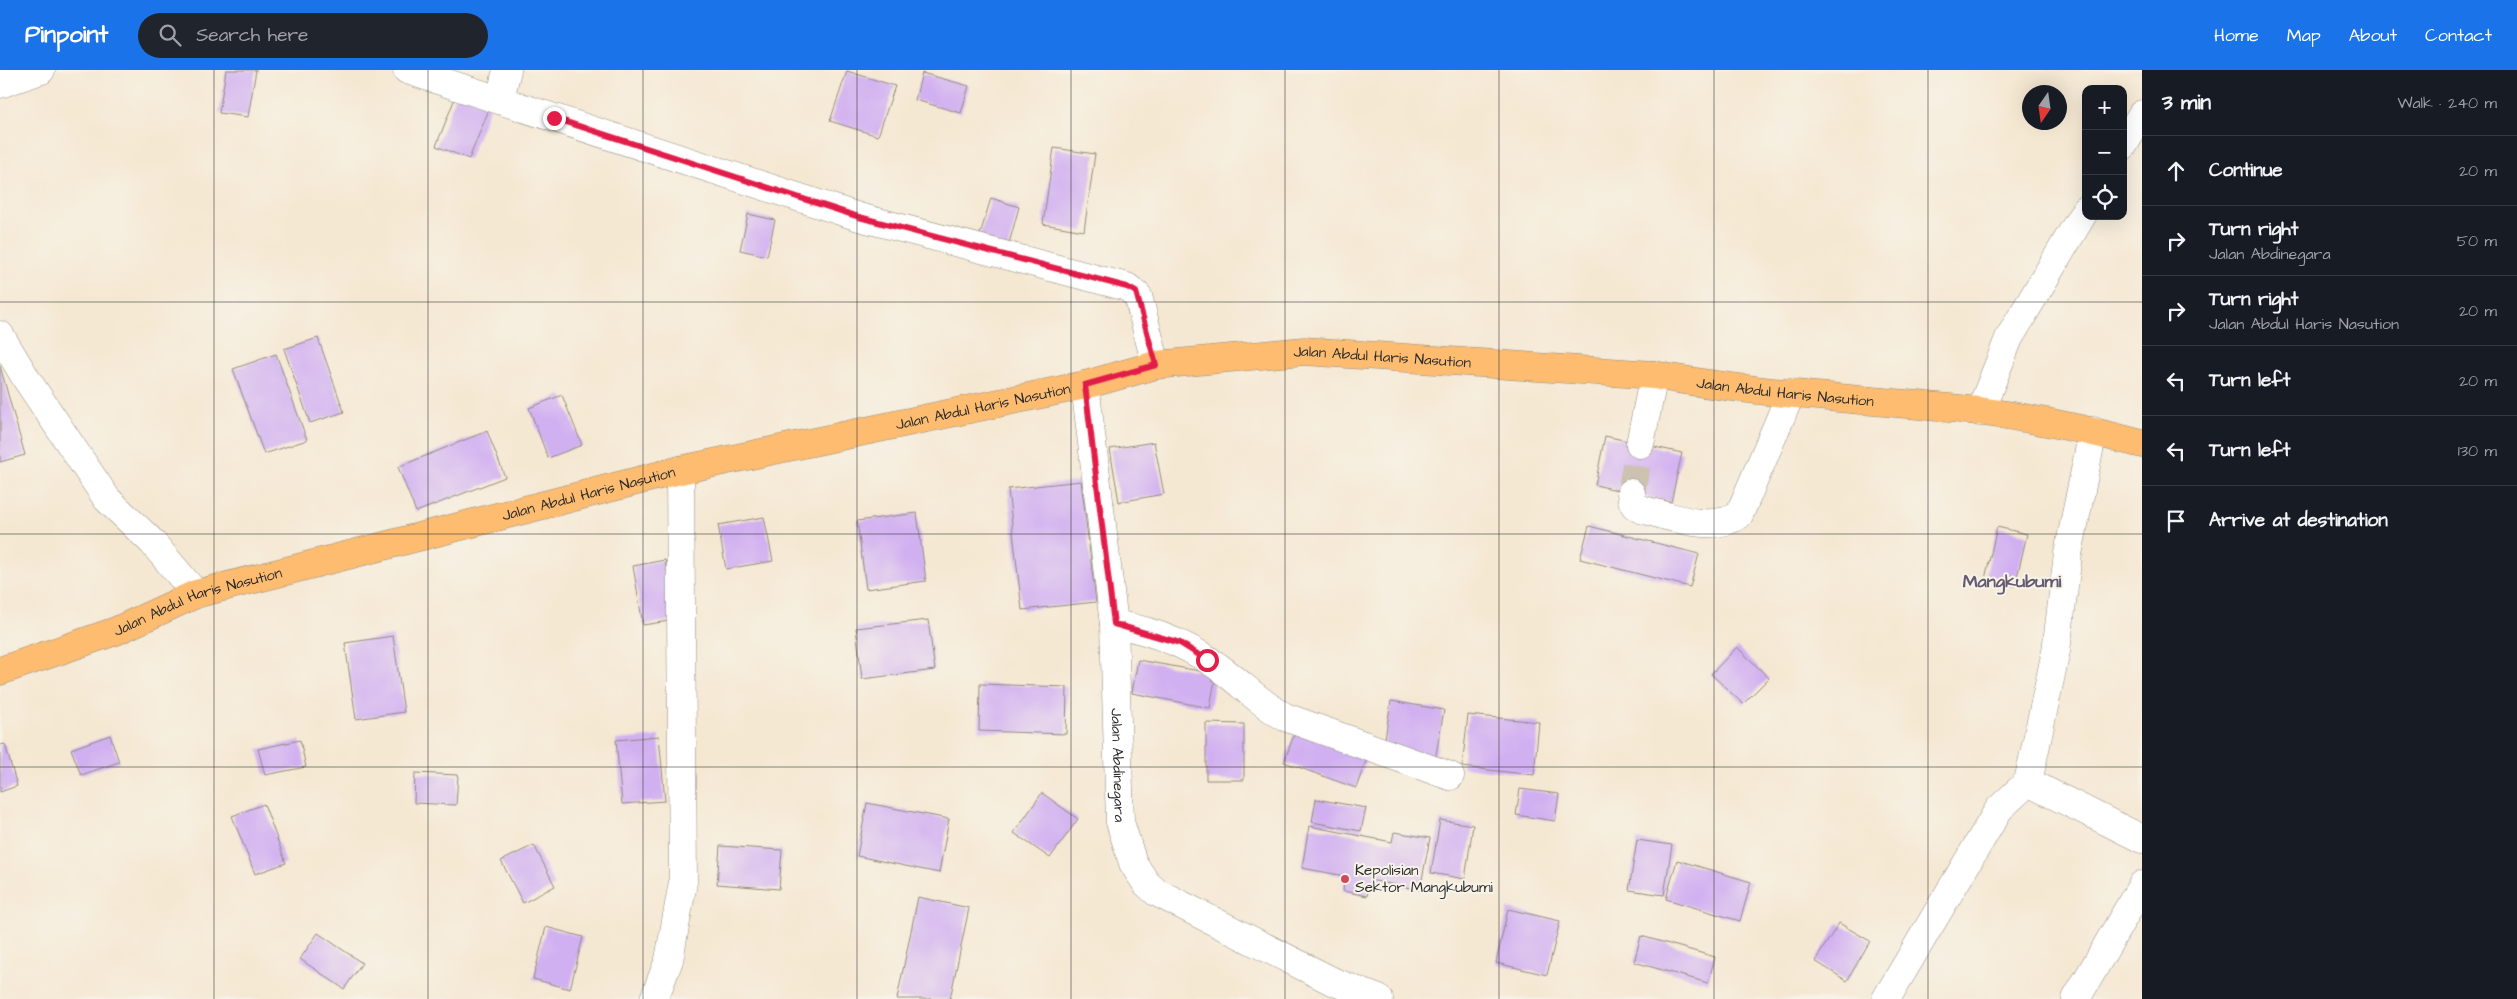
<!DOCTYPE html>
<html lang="en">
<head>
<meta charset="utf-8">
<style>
	:root { --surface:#171b24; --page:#20242c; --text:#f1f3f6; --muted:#9ea1a6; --line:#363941; --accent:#1a73e8 }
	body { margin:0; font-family:"Architects Daughter",sans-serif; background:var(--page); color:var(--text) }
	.controls { position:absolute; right:15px; top:15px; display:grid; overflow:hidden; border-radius:10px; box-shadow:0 5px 20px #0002 }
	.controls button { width:45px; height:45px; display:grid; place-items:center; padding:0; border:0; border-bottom:1px solid var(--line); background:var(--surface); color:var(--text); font:25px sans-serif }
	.compass { position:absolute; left:2022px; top:15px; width:45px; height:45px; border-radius:50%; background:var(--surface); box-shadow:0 5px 20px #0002; rotate:193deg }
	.stop { position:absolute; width:15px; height:15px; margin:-11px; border:4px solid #e11d48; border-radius:50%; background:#fff }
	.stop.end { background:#e11d48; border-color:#fff; box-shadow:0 1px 5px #0008 }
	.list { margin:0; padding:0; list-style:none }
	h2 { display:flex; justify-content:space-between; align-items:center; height:65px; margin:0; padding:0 20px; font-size:21px }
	h2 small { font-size:16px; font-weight:400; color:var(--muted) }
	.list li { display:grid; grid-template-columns:32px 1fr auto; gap:15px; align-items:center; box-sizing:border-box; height:70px; padding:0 20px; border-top:1px solid var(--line) }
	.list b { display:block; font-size:19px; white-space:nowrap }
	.list p { margin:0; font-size:16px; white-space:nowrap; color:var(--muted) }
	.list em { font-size:16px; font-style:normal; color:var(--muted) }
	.icon { flex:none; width:28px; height:28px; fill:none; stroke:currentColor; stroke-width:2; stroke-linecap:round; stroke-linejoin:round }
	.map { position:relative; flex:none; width:2142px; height:929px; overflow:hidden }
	header { display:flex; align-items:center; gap:30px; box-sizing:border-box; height:70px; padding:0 25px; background:var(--accent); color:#fff }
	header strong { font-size:24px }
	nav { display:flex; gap:28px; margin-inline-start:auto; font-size:18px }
	.search { width:350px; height:45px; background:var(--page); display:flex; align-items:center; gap:12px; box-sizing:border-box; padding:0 18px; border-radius:28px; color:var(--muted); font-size:19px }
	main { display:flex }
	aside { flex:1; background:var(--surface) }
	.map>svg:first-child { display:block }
	.building { fill:#d1b0f1 }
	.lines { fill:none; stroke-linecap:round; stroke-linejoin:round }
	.minor-tunnel { stroke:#cdc2b1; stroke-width:28; stroke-dasharray:28 14; stroke-linecap:butt }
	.minor-casing { stroke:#908a7f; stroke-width:29 }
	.major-casing { stroke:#908a7f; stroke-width:29 }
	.minor { stroke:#fff; stroke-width:28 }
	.major { stroke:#fdbc70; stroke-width:28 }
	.route { stroke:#e11d48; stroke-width:6 }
	.grid { fill:none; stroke:#2b2b2b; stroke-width:1; stroke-opacity:0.55 }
	.poi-dot { fill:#d1495b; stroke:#f7f3e8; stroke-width:2 }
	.labels { text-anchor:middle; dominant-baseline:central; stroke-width:4; stroke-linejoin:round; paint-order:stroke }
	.street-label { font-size:15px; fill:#2b2b2b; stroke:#f7f3e8 }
	.poi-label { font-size:15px; fill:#2b2b2b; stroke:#f7f3e8; text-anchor:start }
	.quarter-label { font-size:18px; font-weight:bold; fill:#655a70; stroke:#f7f3e8 }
</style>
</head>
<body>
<header>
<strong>Pinpoint</strong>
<div class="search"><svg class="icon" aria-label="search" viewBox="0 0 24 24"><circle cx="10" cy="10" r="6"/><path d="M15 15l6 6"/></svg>Search here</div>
<nav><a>Home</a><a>Map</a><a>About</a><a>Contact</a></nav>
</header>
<main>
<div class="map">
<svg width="2142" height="929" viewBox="0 0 2142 929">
	<rect width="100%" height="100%" fill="#f7f3e8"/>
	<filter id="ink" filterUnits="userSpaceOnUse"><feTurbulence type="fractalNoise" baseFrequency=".02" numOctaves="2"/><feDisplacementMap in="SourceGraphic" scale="10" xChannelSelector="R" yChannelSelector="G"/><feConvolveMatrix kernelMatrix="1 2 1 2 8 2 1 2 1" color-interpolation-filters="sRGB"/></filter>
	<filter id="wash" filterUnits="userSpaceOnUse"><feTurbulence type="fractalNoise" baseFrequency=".0096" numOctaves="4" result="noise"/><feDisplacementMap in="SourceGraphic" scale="20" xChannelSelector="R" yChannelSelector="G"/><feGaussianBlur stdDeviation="1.12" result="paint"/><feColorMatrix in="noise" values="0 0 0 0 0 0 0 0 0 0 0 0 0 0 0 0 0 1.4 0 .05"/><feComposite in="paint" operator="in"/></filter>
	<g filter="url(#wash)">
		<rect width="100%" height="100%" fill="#f5e8d3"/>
		<g id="blocks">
			<path class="building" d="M226,0H256L248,47L219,43Z
				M847,1L895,16L878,66L830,51Z
				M922,3L969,16L961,43L915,30Z
				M457,23L490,37L469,89L436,76Z
				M1054,78L1095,84L1084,161L1043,154Z
				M991,128L1019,137L1008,177L979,168Z
				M748,144L775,150L767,186L740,180Z
				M318,268L344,342L310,353L284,279Z
				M276,284L307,370L264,384L233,299Z
				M0,296L25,385L0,392Z
				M562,325L582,375L548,388L529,338Z
				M487,361L505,407L416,442L398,397Z
				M1605,366L1682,383L1671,432L1595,415Z
				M1154,372L1164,424L1119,432L1110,379Z
				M1081,411L1096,532L1022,540L1008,419Z
				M917,443L926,511L866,519L857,451Z
				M764,447L773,491L726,499L718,455Z
				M1589,456L1699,484L1690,517L1580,489Z
				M1997,457L2027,464L2015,516L1985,509Z
				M665,490L675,550L643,555L633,496Z
				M928,550L935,600L862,609L856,558Z
				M393,566L404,642L356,649L345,573Z
				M1737,577L1769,608L1743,634L1711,604Z
				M1138,590L1216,604L1210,638L1132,623Z
				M980,614L1067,617L1066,664L979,661Z
				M1391,631L1444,640L1435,690L1383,681Z
				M1468,645L1539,652L1534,705L1462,697Z
				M1206,653L1244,654V710H1206Z
				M1295,662L1367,688L1356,718L1284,692Z
				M110,665L119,692L81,705L71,679Z
				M659,666L665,731L622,734L616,670Z
				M300,670L306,697L265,705L258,679Z
				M5,674L17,716L0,722V675Z
				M415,703L458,705L456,735L414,733Z
				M1520,719L1559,724L1555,751L1516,745Z
				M1042,723L1078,749L1050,788L1014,763Z
				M1316,729L1366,738L1361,761L1312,752Z
				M867,733L949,749L939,803L857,786Z
				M264,734L286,793L255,804L232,746Z
				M1440,750L1473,755L1465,809L1431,803Z
				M1309,756L1392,772L1394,762L1430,768L1420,820L1370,810L1367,826L1343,821L1345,806L1302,798Z
				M1637,770L1672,775L1664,825L1629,820Z
				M534,775L555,816L523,833L501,791Z
				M720,776L782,780L779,819L717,814Z
				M1677,790L1751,812L1740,851L1666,829Z
				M918,827L969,838L950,929H897Z
				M1508,839L1560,851L1547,905L1496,893Z
				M1839,853L1870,871L1847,911L1815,891Z
				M546,857L583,867L570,919L533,909Z
				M318,863L362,893L344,919L300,889Z
				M1641,866L1715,887L1708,913L1634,892Z"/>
		</g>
	</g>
	<g filter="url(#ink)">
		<use href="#blocks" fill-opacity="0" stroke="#908a7f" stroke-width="1"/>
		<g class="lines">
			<path class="minor-tunnel" d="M1631,423L1640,374"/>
			<defs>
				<g id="minor">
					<path d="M407,0L859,147L1127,217L1138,226L1156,295"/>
					<path d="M0,14L41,0"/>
					<path d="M500,29L507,0"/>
					<path d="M2123,76L2142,44"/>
					<path d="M0,265L27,310L107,429L152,472L196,524"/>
					<path id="s1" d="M1085,315L1114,554L1120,752L1133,793L1146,813L1156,822L1332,911L1379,929"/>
					<path d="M1980,342L2009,268L2086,139"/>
					<path d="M1640,374L1654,305"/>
					<path d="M1631,423C1632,434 1634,437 1644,440C1673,447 1712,463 1739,445L1791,323"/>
					<path d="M1114,554C1156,561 1196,578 1229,605C1247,619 1264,636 1285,647L1450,706"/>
					<path d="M2028,712L2142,769"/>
					<path d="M654,929L669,890L683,812L680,400"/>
					<path d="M1886,929L1999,739L2028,712L2056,581L2068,484L2093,361"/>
					<path d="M2076,929L2142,815"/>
				</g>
				<g id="major">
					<path id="s2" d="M0,601L116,561L196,524L680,400L1085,315L1156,295L1304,281L1654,305C1761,325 1870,329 1978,341C2033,348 2089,360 2142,374"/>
				</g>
			</defs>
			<use href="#minor" class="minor-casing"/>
			<use href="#major" class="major-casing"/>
			<use href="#minor" class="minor"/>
			<use href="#major" class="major"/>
		</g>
	</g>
	<g class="lines" filter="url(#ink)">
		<path class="route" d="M554,48L859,147L1127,217L1136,222L1156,295L1085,315L1114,554L1180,573L1207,590"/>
	</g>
	<path class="grid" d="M214,0V929M428,0V929M643,0V929M857,0V929M1071,0V929M1285,0V929M1499,0V929M1714,0V929M1928,0V929M0,232H2142M0,464H2142M0,697H2142"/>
	<circle class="poi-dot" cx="1345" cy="809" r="5"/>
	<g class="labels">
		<g class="street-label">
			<text stroke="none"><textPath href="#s2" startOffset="1425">Jalan Abdul Haris Nasution</textPath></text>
			<text stroke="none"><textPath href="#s2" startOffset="1830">Jalan Abdul Haris Nasution</textPath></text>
			<text stroke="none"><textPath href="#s2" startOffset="1020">Jalan Abdul Haris Nasution</textPath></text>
			<text stroke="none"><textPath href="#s2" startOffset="616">Jalan Abdul Haris Nasution</textPath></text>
			<text stroke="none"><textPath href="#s2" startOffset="210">Jalan Abdul Haris Nasution</textPath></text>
			<text stroke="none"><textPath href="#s1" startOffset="382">Jalan Abdinegara</textPath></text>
		</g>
		<g class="poi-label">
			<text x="1355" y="800">Kepolisian<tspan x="1355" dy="17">Sektor Mangkubumi</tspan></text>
		</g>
		<g class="quarter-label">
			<text x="2012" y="511">Mangkubumi</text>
		</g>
	</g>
</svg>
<div class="controls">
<button>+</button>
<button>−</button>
<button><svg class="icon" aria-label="locate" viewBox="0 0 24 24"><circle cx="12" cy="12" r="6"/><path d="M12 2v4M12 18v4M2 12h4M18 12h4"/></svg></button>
</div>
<svg class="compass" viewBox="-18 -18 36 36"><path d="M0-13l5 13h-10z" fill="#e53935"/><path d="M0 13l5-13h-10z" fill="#9ea1a6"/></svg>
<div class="stop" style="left:1207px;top:590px"></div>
<div class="stop end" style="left:554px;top:48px"></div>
</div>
<aside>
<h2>3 min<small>Walk · 240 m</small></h2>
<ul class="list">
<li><svg class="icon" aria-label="ahead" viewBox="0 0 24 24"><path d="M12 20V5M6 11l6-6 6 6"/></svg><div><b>Continue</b></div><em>20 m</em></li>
<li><svg class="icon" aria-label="right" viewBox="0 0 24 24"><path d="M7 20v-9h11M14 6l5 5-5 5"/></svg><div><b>Turn right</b><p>Jalan Abdinegara</p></div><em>50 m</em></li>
<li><svg class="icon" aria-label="right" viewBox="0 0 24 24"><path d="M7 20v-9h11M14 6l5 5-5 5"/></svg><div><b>Turn right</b><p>Jalan Abdul Haris Nasution</p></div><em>20 m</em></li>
<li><svg class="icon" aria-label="left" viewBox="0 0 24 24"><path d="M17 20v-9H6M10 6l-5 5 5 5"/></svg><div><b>Turn left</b></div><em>20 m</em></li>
<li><svg class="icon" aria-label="left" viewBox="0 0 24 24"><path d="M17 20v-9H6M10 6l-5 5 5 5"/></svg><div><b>Turn left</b></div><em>130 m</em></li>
<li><svg class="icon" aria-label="arrive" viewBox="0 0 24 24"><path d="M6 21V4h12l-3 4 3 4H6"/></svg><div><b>Arrive at destination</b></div></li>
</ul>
</aside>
</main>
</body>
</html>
